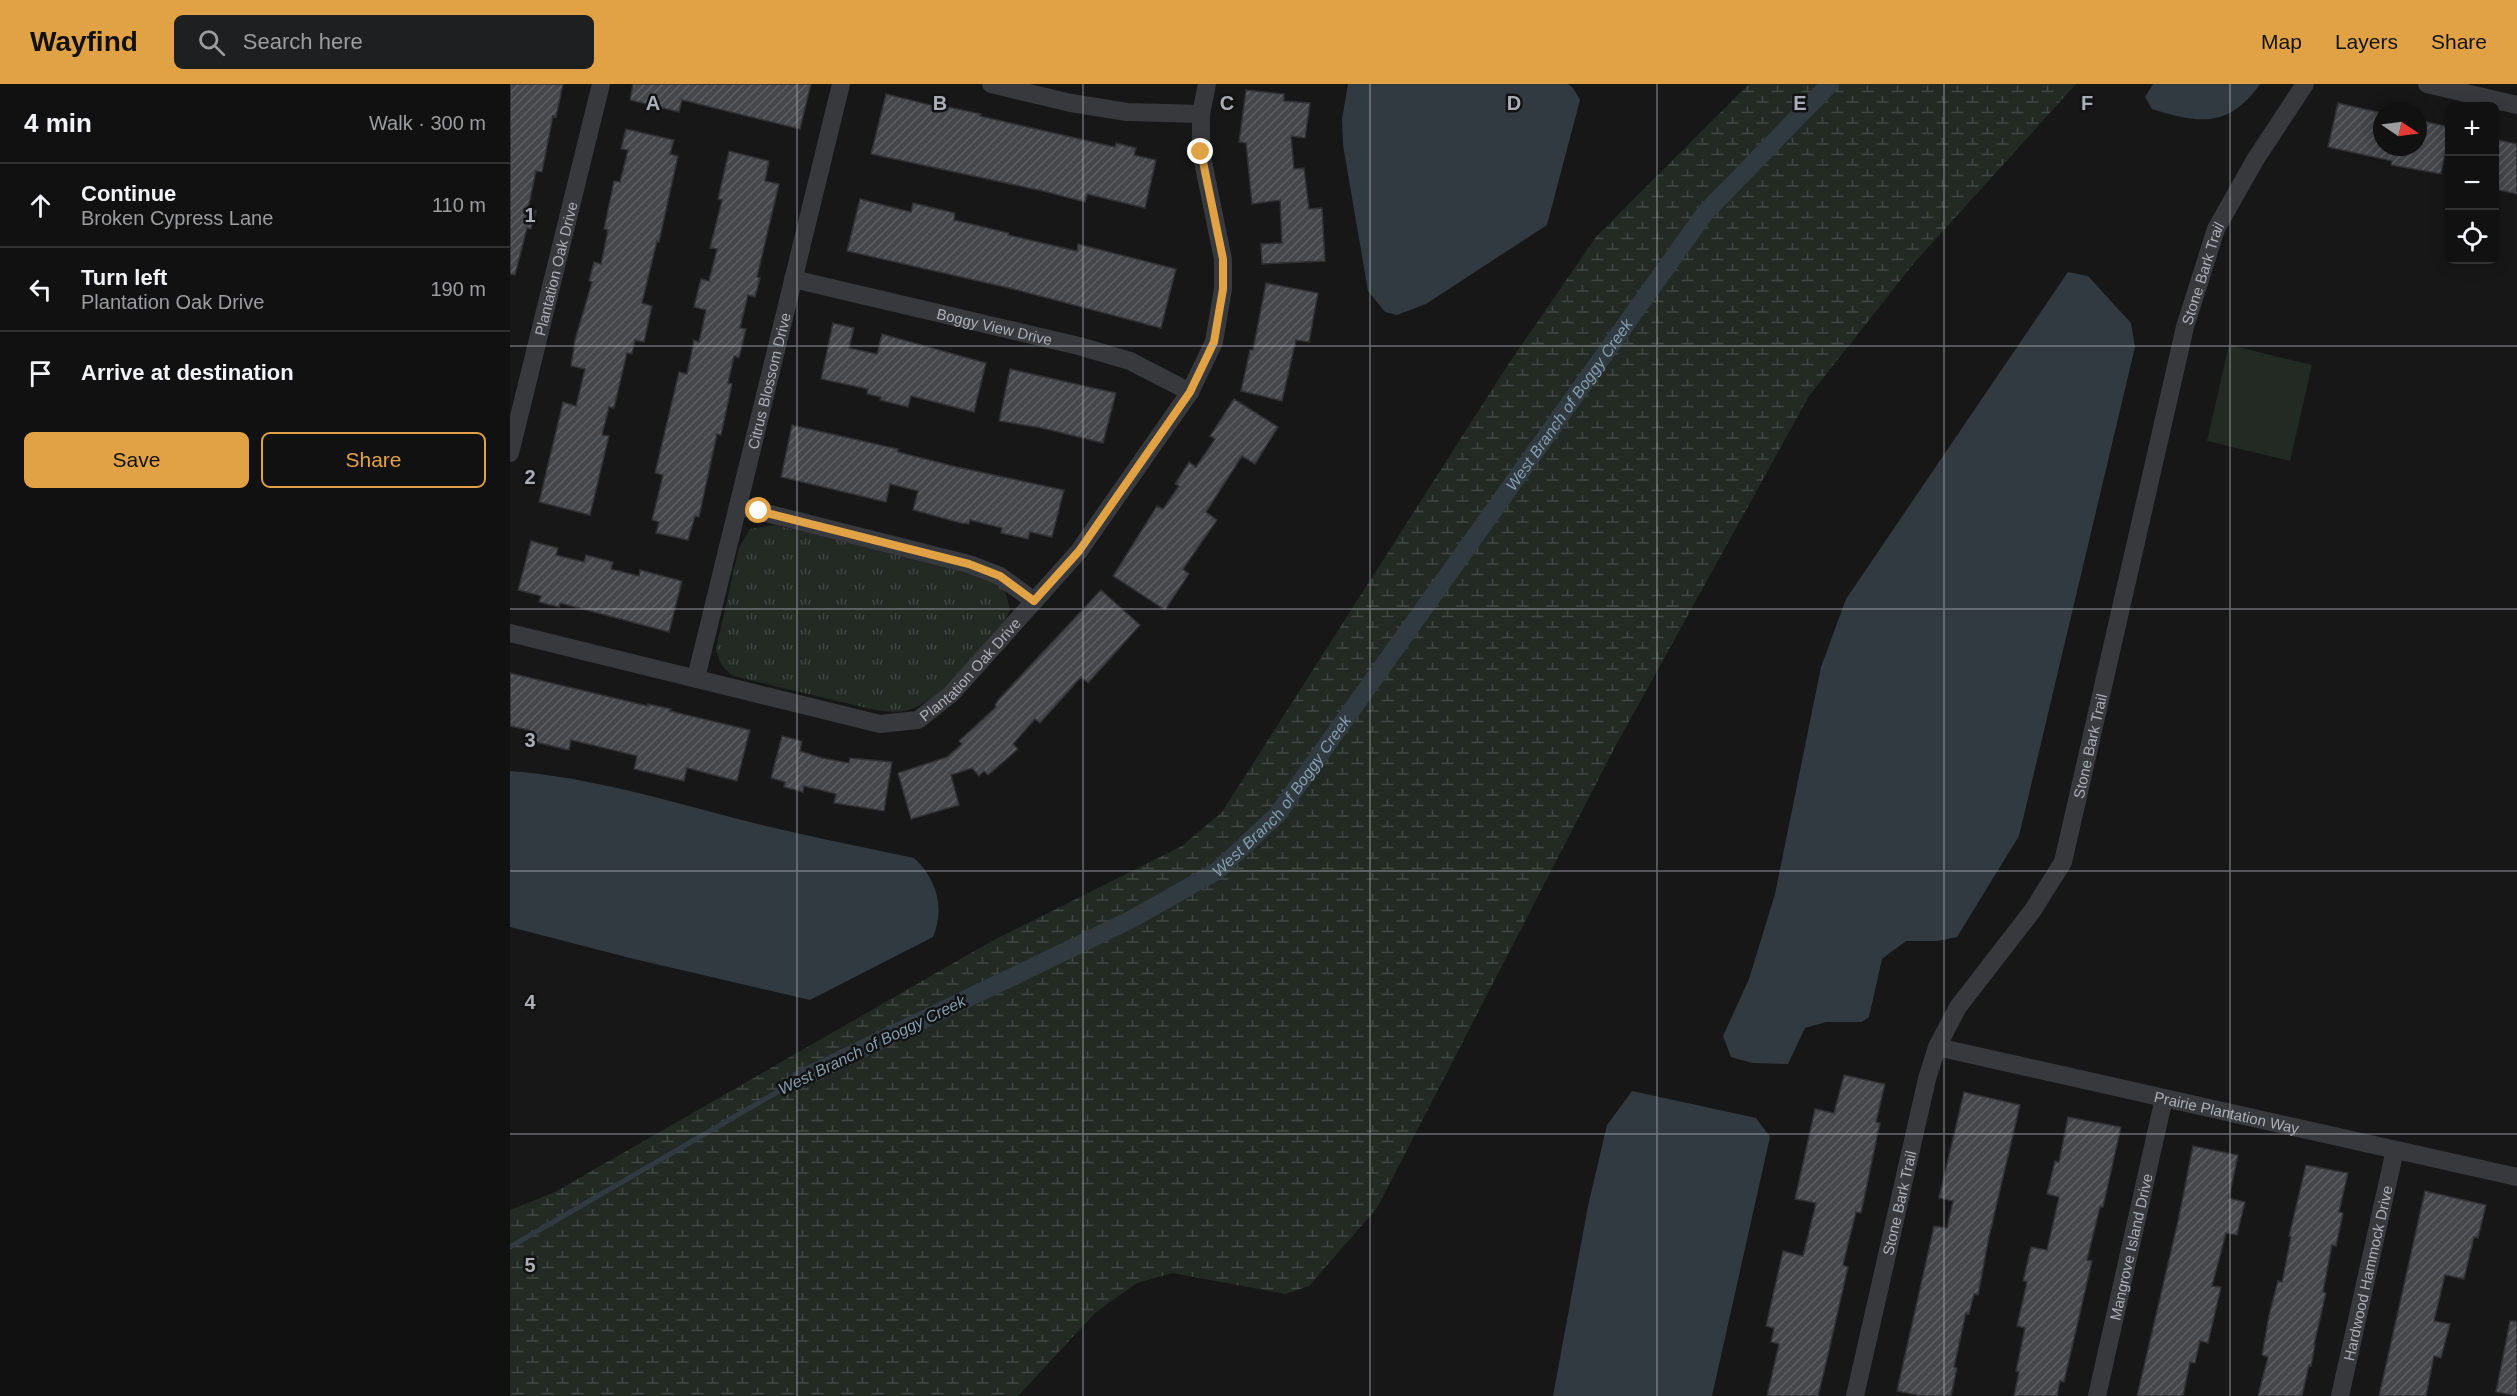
<!DOCTYPE html>
<html lang="en">
<head>
<meta charset="utf-8">
<style>
	:root { --surface:#111112; --page:#1e1f20; --text:#f1f3f6; --muted:#9c9d9f; --line:#303132; --accent:#e1a246 }
	body { margin:0; font-family:Helvetica,sans-serif; background:var(--page); color:var(--text) }
	.controls { position:absolute; right:18px; top:18px; display:grid; overflow:hidden; border-radius:9px; box-shadow:0 3px 15px #0003 }
	.controls button { width:54px; height:54px; display:grid; place-items:center; padding:0; border:0; border-bottom:2px solid var(--line); background:var(--surface); color:var(--text); font:30px sans-serif }
	.compass { position:absolute; left:1863px; top:18px; width:54px; height:54px; border-radius:50%; background:var(--surface); box-shadow:0 3px 15px #0003; rotate:103deg }
	.stop { position:absolute; width:18px; height:18px; margin:-14px; border:4px solid #e1a246; border-radius:50%; background:#fff }
	.stop.end { background:#e1a246; border-color:#fff; box-shadow:0 2px 6px #0008 }
	.list { margin:0; padding:0; list-style:none }
	h2 { display:flex; justify-content:space-between; align-items:center; height:78px; margin:0; padding:0 24px; font-size:26px }
	h2 small { font-size:20px; font-weight:400; color:var(--muted) }
	.list li { display:grid; grid-template-columns:39px 1fr auto; gap:18px; align-items:center; box-sizing:border-box; height:84px; padding:0 24px; border-top:2px solid var(--line) }
	.list b { display:block; font-size:22px; white-space:nowrap }
	.list p { margin:0; font-size:20px; white-space:nowrap; color:var(--muted) }
	.list em { font-size:20px; font-style:normal; color:var(--muted) }
	.actions { display:flex; gap:12px; padding:18px 24px }
	.actions a { flex:1; padding:14px 0; border:2px solid var(--accent); border-radius:9px; text-align:center; font-size:21px; color:var(--accent) }
	.actions .main { background:var(--accent); color:#111 }
	.icon { flex:none; width:33px; height:33px; fill:none; stroke:currentColor; stroke-width:2; stroke-linecap:round; stroke-linejoin:round }
	.map { position:relative; flex:none; width:2007px; height:1312px; overflow:hidden }
	header { display:flex; align-items:center; gap:36px; box-sizing:border-box; height:84px; padding:0 30px; background:var(--accent); color:#111 }
	header strong { font-size:28px }
	nav { display:flex; gap:33px; margin-inline-start:auto; font-size:21px }
	.search { width:420px; height:54px; background:var(--page); display:flex; align-items:center; gap:15px; box-sizing:border-box; padding:0 21px; border-radius:9px; color:var(--muted); font-size:22px }
	main { display:flex }
	aside { flex:1; background:var(--surface) }
	.map>svg:first-child { display:block }
	.green { fill:#232a24 }
	.wetland { fill:url(#wetland-marsh) }
	.park { fill:url(#park-tufts) }
	.water { fill:#313a40 }
	.lines { fill:none; stroke-linecap:round; stroke-linejoin:round }
	.stream { stroke:#313a40; stroke-width:5 }
	.canal { stroke:#313a40; stroke-width:18 }
	.building { fill:url(#building-hatch); stroke:#313134; stroke-width:1.5 }
	.street { stroke:#38393d; stroke-width:18 }
	.route { stroke:#e1a246; stroke-width:8 }
	.grid { fill:none; stroke:#aaafb7; stroke-width:1.5; stroke-opacity:0.55 }
	.labels { text-anchor:middle; dominant-baseline:central; stroke-width:5; stroke-linejoin:round; paint-order:stroke }
	.street-label { font-size:15px; fill:#aaafb7; stroke:#121213 }
	.water-label { font-size:16px; font-style:italic; fill:#849eaf; stroke:#121213 }
	.grid-label { font-size:20px; text-anchor:middle; font-weight:bold; fill:#aaafb7; stroke:#121213; stroke-width:5; stroke-linejoin:round; paint-order:stroke }
</style>
</head>
<body>
<header>
<strong>Wayfind</strong>
<div class="search"><svg class="icon" aria-label="search" viewBox="0 0 24 24"><circle cx="10" cy="10" r="6"/><path d="M15 15l6 6"/></svg>Search here</div>
<nav><a>Map</a><a>Layers</a><a>Share</a></nav>
</header>
<main>
<aside>
<h2>4 min<small>Walk · 300 m</small></h2>
<ul class="list">
<li><svg class="icon" aria-label="ahead" viewBox="0 0 24 24"><path d="M12 20V5M6 11l6-6 6 6"/></svg><div><b>Continue</b><p>Broken Cypress Lane</p></div><em>110 m</em></li>
<li><svg class="icon" aria-label="left" viewBox="0 0 24 24"><path d="M17 20v-9H6M10 6l-5 5 5 5"/></svg><div><b>Turn left</b><p>Plantation Oak Drive</p></div><em>190 m</em></li>
<li><svg class="icon" aria-label="arrive" viewBox="0 0 24 24"><path d="M6 21V4h12l-3 4 3 4H6"/></svg><div><b>Arrive at destination</b></div></li>
</ul>
<div class="actions"><a class="main">Save</a><a>Share</a></div>
</aside>
<div class="map">
<svg width="2007" height="1312" viewBox="0 0 2007 1312">
	<defs>
		<pattern id="wetland-marsh" width="20" height="14" patternUnits="userSpaceOnUse" patternTransform="scale(1.5)"><rect width="20" height="14" fill="#232a24"/><path d="M1 5h8M5 5V1M11 12h8M15 12V8" fill="none" stroke="#404642"/></pattern>
		<pattern id="park-tufts" width="24" height="20" patternUnits="userSpaceOnUse" patternTransform="scale(1.5)"><rect width="24" height="20" fill="#232a24"/><path d="M3 7l-1-3M5 7V3M7 7l1-3M15 17l-1-3M17 17v-4M19 17l1-3" fill="none" stroke="#404642"/></pattern>
		<pattern id="building-hatch" width="6" height="6" patternUnits="userSpaceOnUse" patternTransform="scale(1.5)"><rect width="6" height="6" fill="#46474b"/><path d="M-1 1l2-2M0 6l6-6M5 7l2-2" fill="none" stroke="#5e5f63"/></pattern>
	</defs>
	<rect width="100%" height="100%" fill="#171718"/>
	<path class="green" d="M1719,261L1802,281L1780,377L1697,357Z"/>
	<path class="wetland" d="M1239,0H1566L1404,179L1299,312L1105,663L867,1124L799,1202L776,1210L662,1189L627,1199L586,1228L508,1312H0V1126L45,1108L480,858L672,762L712,728L999,279L1086,153Z"/>
	<path class="park" d="M264,441L475,491L495,505L500,526L494,538C469,565 431,620 394,627C383,629 372,627 361,625L224,592C213,585 209,579 206,565L229,464L240,445Z"/>
	<path class="water" d="M838,0H1058L1063,4L1070,16L1037,141L916,220L887,231L875,228L858,207L833,61L832,35Z
		M1643,0H1750C1719,44 1690,40 1642,25L1635,13Z
		M1558,188L1578,192L1621,239L1625,263L1509,752L1447,853L1428,857H1396L1372,875L1359,933L1352,938H1316L1295,944L1278,980L1242,979L1221,973L1213,952L1239,895L1265,810L1311,583L1336,515Z
		M0,687C80,693 158,717 236,737C291,751 348,762 404,774C427,795 435,824 423,853L300,916L124,875L0,843Z
		M1122,1007L1246,1034L1260,1053L1202,1312H1043L1078,1122L1097,1041Z"/>
	<g class="lines">
		<path class="stream" d="M0,1163L288,996"/>
		<path class="canal" id="s1" d="M288,996L620,836L707,787L767,731L1195,129L1320,0"/>
	</g>
	<path class="building" d="M0,0H53L46,33L43,32L32,88L26,87L18,125L26,127L21,145L17,144L5,191L0,190Z
		M123,0H301L290,45L172,16L169,28L120,16Z
		M736,6L774,10V17L800,19L795,54L781,52L784,85L794,84L799,125L812,124L815,177L752,180L751,160L772,159L770,116L742,120L736,59L729,58Z
		M376,10L428,23L429,21L471,30L470,32L605,63L606,59L626,64L624,71L646,76L635,124L577,110L575,118L533,107L361,70Z
		M1828,19L1872,29V63H1908V36L1940,43L1931,90L1881,81L1882,77L1818,63Z
		M116,45L164,56L160,70L168,72L149,158L147,157L132,219L142,222L134,258L125,256L122,270L117,269L104,324L99,323L92,351L99,352L80,431L29,418L53,318L66,322L75,285L61,282L65,256L82,198L79,197L84,178L91,180L98,146L94,145L104,97L110,98L118,66L111,65Z
		M1984,55L2007,60V110L1984,105Z
		M219,67L259,77L255,97L269,100L247,193L250,194L245,213L238,211L230,244L236,245L229,274L224,272L218,299L222,300L211,351L207,350L189,433L185,432L178,456L146,449L149,438L142,436L153,391L145,389L169,288L177,290L184,256L189,258L196,226L184,223L191,195L199,197L207,165L200,164L212,116L208,115Z
		M350,115L401,128L403,119L445,129L444,136L499,149L498,151L567,167L568,160L666,185L651,244L499,204L337,167Z
		M756,199L808,209L799,258L786,256L772,317L731,307L740,266H743Z
		M323,239L344,244L339,264L367,270L372,250L476,279L464,328L401,312L398,323L370,316L371,313L357,310L358,305L311,295Z
		M500,285L606,309L593,359L532,344L489,337Z
		M724,315L768,343L745,380L732,372L696,428L707,436L673,485L679,490L655,526L603,492L647,422L653,425L669,402L665,400L679,378L686,383L705,355L700,352Z
		M282,341L388,365V368L447,383L554,406L542,453L520,448L518,455L491,449L492,444L460,436L459,440L451,439L403,426L408,407L380,400L376,418L271,393Z
		M21,457L48,464L46,471L74,478L76,471L103,478L101,485L129,492L130,486L172,497L159,548L50,519L49,523L29,518L31,512L8,506Z
		M591,506L630,541L578,599L571,593L530,639L525,635L503,660L508,665L478,691L474,687L469,692L462,684L441,691L449,721L401,735L388,689L437,673L452,660L449,657L486,623L485,621L489,615Z
		M0,589L138,622V620L161,625L160,627L240,646L227,697L177,684L174,697L124,685L127,672L61,656L59,666L17,656L19,646L0,642Z
		M272,652L292,657L290,667L312,674L339,679L340,674L382,678L374,727L324,719L326,710L294,702L293,708L274,703L275,698L261,694Z
		M1334,991L1375,1000L1366,1038L1370,1039L1351,1129L1346,1128L1333,1181L1338,1183L1318,1271L1308,1312H1257L1269,1260L1261,1258L1264,1244L1256,1242L1273,1167L1293,1172L1306,1119L1285,1115L1305,1025L1324,1029Z
		M1454,1008L1510,1021L1479,1153L1468,1211L1464,1210L1459,1230L1456,1229L1444,1283L1447,1284L1441,1312H1411L1387,1307L1424,1142L1437,1144L1443,1117L1429,1114Z
		M1558,1033L1611,1043L1593,1123H1590L1577,1176L1582,1177L1554,1298L1550,1297L1547,1312H1504L1509,1288L1506,1287L1515,1244L1507,1242L1517,1198L1513,1197L1521,1163L1537,1166L1549,1113L1537,1110L1545,1077L1549,1078Z
		M1683,1062L1728,1071L1719,1114L1735,1118L1727,1151L1716,1149L1702,1202L1711,1203L1698,1259L1690,1257L1685,1279L1680,1278L1673,1312H1627L1668,1137Z
		M1796,1081L1838,1089L1829,1128L1833,1129L1826,1162L1822,1161L1813,1208L1816,1209L1804,1261H1805L1801,1282L1799,1281L1792,1312H1748L1758,1273L1752,1271L1759,1231L1768,1197L1772,1198L1781,1153L1779,1152Z
		M1915,1107L1976,1121L1968,1154L1964,1153L1954,1195L1935,1191L1924,1237L1940,1240L1931,1274L1924,1272L1916,1312H1869Z
		M2000,1237H2007V1312L1986,1308Z"/>
	<g class="lines">
		<g class="street">
			<path d="M481,0L561,19L617,28L691,30"/>
			<path d="M1917,0L2007,21"/>
			<path id="s2" d="M283,195L569,262L620,277L680,308"/>
			<path id="s3" d="M0,369L91,0"/>
			<path d="M228,422L459,480L490,492L524,517"/>
			<path id="s4" d="M0,549L370,640L408,636L441,610L569,467L680,308L704,258L713,205V175L691,68V30L697,0"/>
			<path id="s5" d="M186,594L331,0"/>
			<path id="s6" d="M1427,963L2007,1093"/>
			<path id="s7" d="M1345,1312L1417,995L1427,963L1448,923L1523,826L1553,778L1675,243L1706,145L1745,76L1795,0"/>
			<path id="s8" d="M1587,1312L1654,1014"/>
			<path id="s9" d="M1830,1312L1885,1066"/>
		</g>
	</g>
	<g class="lines">
		<path class="route" d="M249,427L459,480L490,492L524,517L569,467L680,308L704,258L713,205V175L691,68"/>
	</g>
	<path class="grid" d="M287,0V1312M573,0V1312M860,0V1312M1147,0V1312M1434,0V1312M1720,0V1312M0,262H2007M0,525H2007M0,787H2007M0,1050H2007"/>
	<g class="labels">
		<g class="street-label">
			<text stroke="none"><textPath href="#s3" startOffset="190">Plantation Oak Drive</textPath></text>
			<text stroke="none"><textPath href="#s7" startOffset="1188">Stone Bark Trail</textPath></text>
			<text stroke="none"><textPath href="#s2" startOffset="207">Boggy View Drive</textPath></text>
			<text stroke="none"><textPath href="#s5" startOffset="306">Citrus Blossom Drive</textPath></text>
			<text stroke="none"><textPath href="#s4" startOffset="492">Plantation Oak Drive</textPath></text>
			<text stroke="none"><textPath href="#s7" startOffset="702">Stone Bark Trail</textPath></text>
			<text stroke="none"><textPath href="#s6" startOffset="297">Prairie Plantation Way</textPath></text>
			<text stroke="none"><textPath href="#s7" startOffset="198">Stone Bark Trail</textPath></text>
			<text stroke="none"><textPath href="#s8" startOffset="153">Mangrove Island Drive</textPath></text>
			<text stroke="none"><textPath href="#s9" startOffset="126">Hardwood Hammock Drive</textPath></text>
		</g>
		<g class="water-label">
			<text stroke="none"><textPath href="#s1" startOffset="1054">West Branch of Boggy Creek</textPath></text>
			<text stroke="none"><textPath href="#s1" startOffset="568">West Branch of Boggy Creek</textPath></text>
			<text transform="translate(362 961) rotate(-26)">West Branch of Boggy Creek</text>
		</g>
	</g>
	<g class="grid-label">
		<text x="143" y="26">A</text>
		<text x="430" y="26">B</text>
		<text x="717" y="26">C</text>
		<text x="1004" y="26">D</text>
		<text x="1290" y="26">E</text>
		<text x="1577" y="26">F</text>
		<text x="20" y="138">1</text>
		<text x="20" y="400">2</text>
		<text x="20" y="663">3</text>
		<text x="20" y="925">4</text>
		<text x="20" y="1188">5</text>
	</g>
</svg>
<div class="controls">
<button>+</button>
<button>−</button>
<button><svg class="icon" aria-label="locate" viewBox="0 0 24 24"><circle cx="12" cy="12" r="6"/><path d="M12 2v4M12 18v4M2 12h4M18 12h4"/></svg></button>
</div>
<svg class="compass" viewBox="-18 -18 36 36"><path d="M0-13l5 13h-10z" fill="#e53935"/><path d="M0 13l5-13h-10z" fill="#9c9d9f"/></svg>
<div class="stop" style="left:249px;top:427px"></div>
<div class="stop end" style="left:691px;top:68px"></div>
</div>
</main>
</body>
</html>
